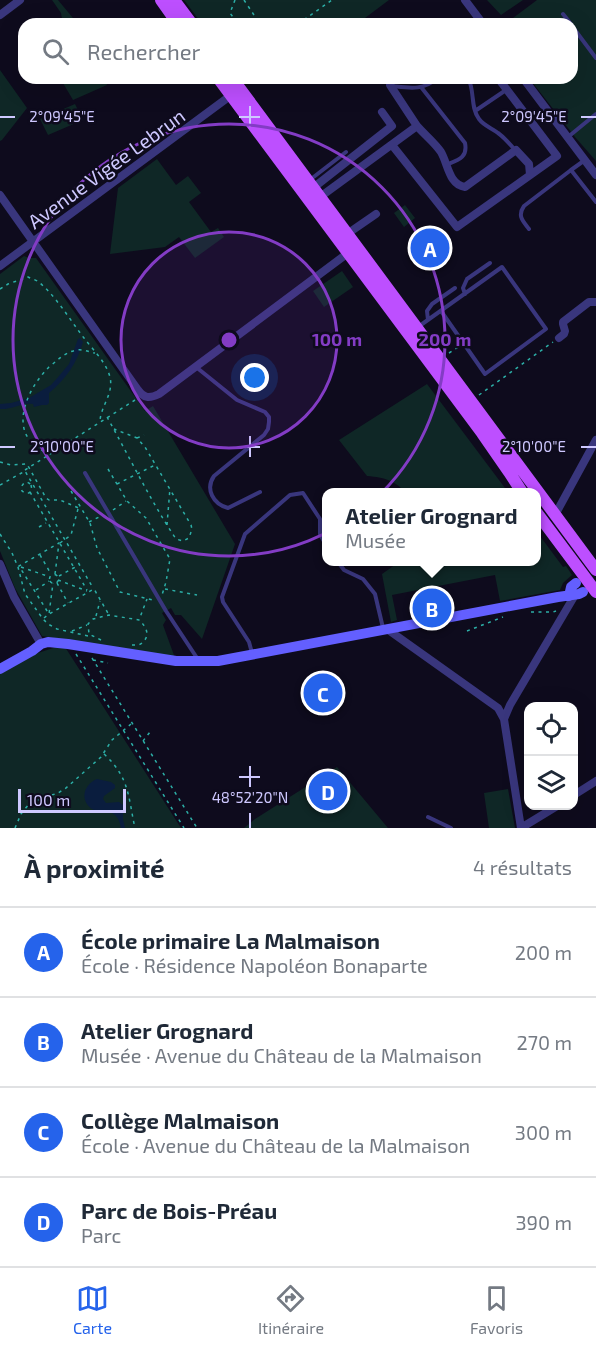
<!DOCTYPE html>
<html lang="fr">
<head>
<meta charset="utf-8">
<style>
	:root { --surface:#fff; --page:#f6f6f7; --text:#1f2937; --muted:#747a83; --line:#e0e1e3; --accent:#2563eb }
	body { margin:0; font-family:"Exo 2",sans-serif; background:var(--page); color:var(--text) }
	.controls { position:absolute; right:18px; bottom:18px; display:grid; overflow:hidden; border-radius:12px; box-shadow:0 6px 24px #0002 }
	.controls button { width:54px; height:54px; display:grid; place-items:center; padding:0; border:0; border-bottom:2px solid var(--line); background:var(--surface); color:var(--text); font:30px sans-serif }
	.scale { position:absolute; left:18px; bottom:15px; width:108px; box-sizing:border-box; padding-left:6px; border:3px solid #cec8ff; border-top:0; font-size:16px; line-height:21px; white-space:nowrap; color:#cec8ff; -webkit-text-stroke:4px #0e0b1d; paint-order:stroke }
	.you { position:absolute; left:255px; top:378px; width:21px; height:21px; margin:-15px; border:4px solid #fff; border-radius:50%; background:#1a73e8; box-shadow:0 0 0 9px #1a73e833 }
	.badge { display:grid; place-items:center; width:39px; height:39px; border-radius:50%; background:var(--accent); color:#fff; font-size:20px; font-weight:700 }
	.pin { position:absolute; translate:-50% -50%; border:3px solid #fff; box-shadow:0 2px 6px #0006 }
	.popup { position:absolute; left:322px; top:488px; width:219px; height:78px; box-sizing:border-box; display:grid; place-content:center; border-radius:12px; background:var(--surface); filter:drop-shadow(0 2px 4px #0005); font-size:20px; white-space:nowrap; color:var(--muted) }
	.popup b { font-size:22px; color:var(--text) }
	.popup::after { content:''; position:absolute; left:50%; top:100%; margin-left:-12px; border:12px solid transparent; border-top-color:var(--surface) }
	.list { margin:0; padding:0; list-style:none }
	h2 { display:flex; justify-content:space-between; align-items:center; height:78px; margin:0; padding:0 24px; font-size:26px }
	h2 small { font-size:20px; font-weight:400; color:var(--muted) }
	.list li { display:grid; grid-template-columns:39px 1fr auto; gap:18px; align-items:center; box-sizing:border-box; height:90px; padding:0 24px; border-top:2px solid var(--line) }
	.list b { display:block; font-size:22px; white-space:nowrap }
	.list p { margin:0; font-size:20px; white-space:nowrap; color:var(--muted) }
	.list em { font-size:20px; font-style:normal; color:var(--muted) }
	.icon { flex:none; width:33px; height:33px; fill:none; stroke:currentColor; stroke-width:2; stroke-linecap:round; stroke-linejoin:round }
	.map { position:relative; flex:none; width:596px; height:828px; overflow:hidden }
	.search { position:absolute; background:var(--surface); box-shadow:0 6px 24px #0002; left:18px; right:18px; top:18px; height:66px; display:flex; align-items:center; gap:15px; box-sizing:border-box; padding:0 21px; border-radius:18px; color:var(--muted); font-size:22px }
	.sheet { height:438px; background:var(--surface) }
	nav { display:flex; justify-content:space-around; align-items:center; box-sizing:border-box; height:84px; border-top:2px solid var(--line); background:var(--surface); font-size:16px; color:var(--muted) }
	nav a { display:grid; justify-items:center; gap:3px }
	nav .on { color:var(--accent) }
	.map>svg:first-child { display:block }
	.green { fill:#0f2726 }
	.water { fill:#0a1d3e }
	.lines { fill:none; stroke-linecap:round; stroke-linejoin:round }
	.path { stroke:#2cafa7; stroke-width:1.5; stroke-dasharray:3 4.5; stroke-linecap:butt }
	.lane { stroke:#39367d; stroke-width:4 }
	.street { stroke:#39367d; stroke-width:8 }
	.secondary { stroke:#635fff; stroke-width:10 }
	.primary { stroke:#bd4fff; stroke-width:12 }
	.ticks { fill:none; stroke:#cec8ff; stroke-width:2 }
	.ring { fill:none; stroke:#833cc5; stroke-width:3 }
	.labels { text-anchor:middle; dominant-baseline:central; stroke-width:5; stroke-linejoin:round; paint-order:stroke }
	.street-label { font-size:20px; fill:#cec8ff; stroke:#0e0b1d }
	.ticks-label { font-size:15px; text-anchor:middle; fill:#cec8ff; stroke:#0e0b1d; stroke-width:5; stroke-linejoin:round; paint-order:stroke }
	.centre { fill:#833cc5; stroke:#0e0b1d; stroke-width:3 }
	.ring-label { font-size:18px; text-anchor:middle; font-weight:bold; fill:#833cc5; stroke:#0e0b1d; stroke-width:5; stroke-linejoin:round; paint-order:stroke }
</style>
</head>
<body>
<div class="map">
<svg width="596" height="828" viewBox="0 0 596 828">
	<rect width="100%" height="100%" fill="#0e0b1d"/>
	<path class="green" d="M52,0H58L78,24H63L61,13Z
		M184,0H389L357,24H202Z
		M487,0H523L501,15Z
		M537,0H596V161L575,137L529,78H572V24H505Z
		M0,70L27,108L2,140L0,141Z
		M60,78H104L107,85L73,100Z
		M75,104L83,120L48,135L40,119Z
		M157,159L176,185L188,176L201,193L189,202L211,232L218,228L224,237L195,258L179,237L165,247L110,254L118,188Z
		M405,205L415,218L404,227L394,213Z
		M24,256L29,258H36L145,411L153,406L235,544L202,639L181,615H175L171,608L162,613L166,620L163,625L175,658L42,636L15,588L0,551V274Z
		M342,271L353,287L324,307L313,291Z
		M427,384L508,492H406C391,479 386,478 367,476L339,440Z
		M537,532L563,567L566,566L572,575L563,583L560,590L500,601L495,575L392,595L397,620L391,622L382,574L399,562H537Z
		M56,647H65L181,828H0V672L29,656Z
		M337,767L388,828H244L255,819Z
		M508,789L515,828H489L484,793Z"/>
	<path class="water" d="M80,338L83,342C77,363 66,379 49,393V403L47,405H42L34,407L33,404C23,402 11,410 0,409V404L11,403L29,398L51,385L59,376L69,364L78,339Z
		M97,779L111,782L115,785V788L104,796L103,799L106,803L119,802L123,805V819L125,828H121C120,823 119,819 115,815C109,809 99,813 92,809C79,800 84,784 97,779Z"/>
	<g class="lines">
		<path class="path" d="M235,0L230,13L238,24
			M244,0L260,24
			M230,24L235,20
			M298,24L332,0
			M0,289L8,284L28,277C32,279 37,280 40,283C58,299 70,320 84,338C93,350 106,362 110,377C114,394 100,407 100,422
			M449,353L460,346
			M479,395L553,342
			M107,417C130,458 150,500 176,539L183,541L189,538L192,529L191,525L145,447L137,438L114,429
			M137,438L144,435
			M51,454C5,439 24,392 49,367C58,360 65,352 77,350C83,349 89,352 95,353
			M0,462L11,465L27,464L46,498L49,500H60L81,509
			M108,469L127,501L146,518L170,559L166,582L162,595
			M25,470L135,400
			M117,484L155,465
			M0,485L25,471L93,588
			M31,485L32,490L29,493H25L22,491L21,487L24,483L27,482L32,485
			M71,491L90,523L97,548L120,592L153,600
			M30,492L87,590
			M113,510L126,501
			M89,522L103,515
			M167,525L170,488
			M39,527L46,523
			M0,534L12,553L18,567L25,594L43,619L48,624L57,629L88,636
			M60,543L71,535L78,509
			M40,555L51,574
			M21,567L50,577
			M55,574L59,543L19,566L49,614L94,589L109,615
			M49.5 579a4.5 4.5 0 1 1 9 0a4.5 4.5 0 1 1-9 0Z
			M59,576L79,565
			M58,580L87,591
			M57,583L68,603
			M165,589L197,595
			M36,590L49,581
			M531,612H553L556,611
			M96,616L100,601
			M44,618L49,614L53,583
			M72,631L87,625
			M467,631L503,617
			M101,640L89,634L88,624L93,619L109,615L139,620L147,599
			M132,645H139C151,638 148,628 139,620
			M76,654L184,828
			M92,658L197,828
			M93,660L108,663
			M143,741L150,732
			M104,754C130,778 128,797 135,828
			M15,828L21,814L29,804L43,798L58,793L66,788L101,757L112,740L131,724"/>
		<path class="lane" d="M563,14L571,24
			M572,26L596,58
			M468,78C475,90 470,107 479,119C484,126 492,128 498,133C505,138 510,144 515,150
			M391,86C410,88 422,91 438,78
			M421,87L465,143C468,158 458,160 446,165
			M475,111L506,90
			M568,137L596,114
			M571,170L585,160
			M311,179L346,152
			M529,229C523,221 517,216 524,206L571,170L596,202
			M465,294L463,288L467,279L490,263
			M428,320L427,311L432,304L455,288
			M418,327L502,267L546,329L485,374L441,311
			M196,367L237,400L265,412L269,417V422L268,429L264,435L214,476C205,489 213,504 228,508L260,492
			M85,473L166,611L197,658
			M338,562L344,570L363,579L375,594L383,628
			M252,653L249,642L223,602L222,597L245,534L290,495L303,493L320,519V534L327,547
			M428,817L451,828"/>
		<path class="street" d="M465,0L483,24
			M0,15L20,0
			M523,78L596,175
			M417,126C425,135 435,143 441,152C448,164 449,185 465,187L516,150L529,164L530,175
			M392,145L457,227L557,156L498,78
			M313,188L392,126L382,112
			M0,195L138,390C144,398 149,399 159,394L348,253
			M320,197L417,126L390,85L392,79L393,78
			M347,234L376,214
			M0,266L230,96
			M559,338L564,334L565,331L563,324V322L589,302H596
			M555,515L596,440
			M0,564L14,597L41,644
			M387,629L498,708L504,719
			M574,795L596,781
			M521,828L504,719L510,705L575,595
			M521,828L557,806"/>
		<path class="secondary" d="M569,596L571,587L576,583
			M0,669L32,651L41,644L48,642L68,644L176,661H218L558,597L579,594L583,592"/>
		<path class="primary" d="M161,0L178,24
			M174,0L192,24
			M218,78L482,433L509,472L522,492
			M232,78L596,570
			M537,513L596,592"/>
	</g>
	<path class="ticks" d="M250,106V127M0,117H15M239,117H260M581,117H596M250,436V457M0,447H15M239,447H260M581,447H596M250,766V787M239,777H260M250,813V828"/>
	<circle cx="229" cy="340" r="108" fill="#833cc5" fill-opacity=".12"/>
	<g class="ring">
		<circle cx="229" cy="340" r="108"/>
		<circle cx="229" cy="340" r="216"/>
	</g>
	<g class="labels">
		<g class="street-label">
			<text transform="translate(106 168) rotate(-36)">Avenue Vigée Lebrun</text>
		</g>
	</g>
	<g class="ticks-label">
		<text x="534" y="122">2°09'45"E</text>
		<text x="62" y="122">2°09'45"E</text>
		<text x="534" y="452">2°10'00"E</text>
		<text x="62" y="452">2°10'00"E</text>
		<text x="250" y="803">48°52'20"N</text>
	</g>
	<circle cx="229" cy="340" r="9" class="centre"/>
	<g class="ring-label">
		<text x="337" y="346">100 m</text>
		<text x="445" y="346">200 m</text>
	</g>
</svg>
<div class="controls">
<button><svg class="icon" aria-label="locate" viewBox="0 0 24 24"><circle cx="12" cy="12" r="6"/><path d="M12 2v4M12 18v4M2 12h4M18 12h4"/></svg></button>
<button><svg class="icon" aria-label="layers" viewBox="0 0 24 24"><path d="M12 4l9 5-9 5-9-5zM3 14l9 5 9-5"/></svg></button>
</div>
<div class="scale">100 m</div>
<div class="you"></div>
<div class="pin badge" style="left:430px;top:248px">A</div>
<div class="pin badge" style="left:432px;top:608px">B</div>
<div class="popup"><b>Atelier Grognard</b>Musée</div>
<div class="pin badge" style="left:323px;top:693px">C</div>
<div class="pin badge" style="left:328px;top:791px">D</div>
<div class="search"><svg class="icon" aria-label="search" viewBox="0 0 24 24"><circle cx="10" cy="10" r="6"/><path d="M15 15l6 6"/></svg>Rechercher</div>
</div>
<section class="sheet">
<h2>À proximité<small>4 résultats</small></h2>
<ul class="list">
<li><span class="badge">A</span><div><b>École primaire La Malmaison</b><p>École · Résidence Napoléon Bonaparte</p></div><em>200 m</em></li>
<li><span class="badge">B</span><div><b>Atelier Grognard</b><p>Musée · Avenue du Château de la Malmaison</p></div><em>270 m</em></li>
<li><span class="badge">C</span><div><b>Collège Malmaison</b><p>École · Avenue du Château de la Malmaison</p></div><em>300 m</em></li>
<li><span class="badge">D</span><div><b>Parc de Bois-Préau</b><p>Parc</p></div><em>390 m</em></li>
</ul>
</section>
<nav>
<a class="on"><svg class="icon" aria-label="map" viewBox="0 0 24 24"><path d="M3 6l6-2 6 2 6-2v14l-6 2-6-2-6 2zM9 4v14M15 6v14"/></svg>Carte</a>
<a><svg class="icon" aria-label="directions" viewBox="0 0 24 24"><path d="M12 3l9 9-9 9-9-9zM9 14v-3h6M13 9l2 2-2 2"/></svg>Itinéraire</a>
<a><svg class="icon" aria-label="saved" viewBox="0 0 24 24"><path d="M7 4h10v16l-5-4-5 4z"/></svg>Favoris</a>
</nav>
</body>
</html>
